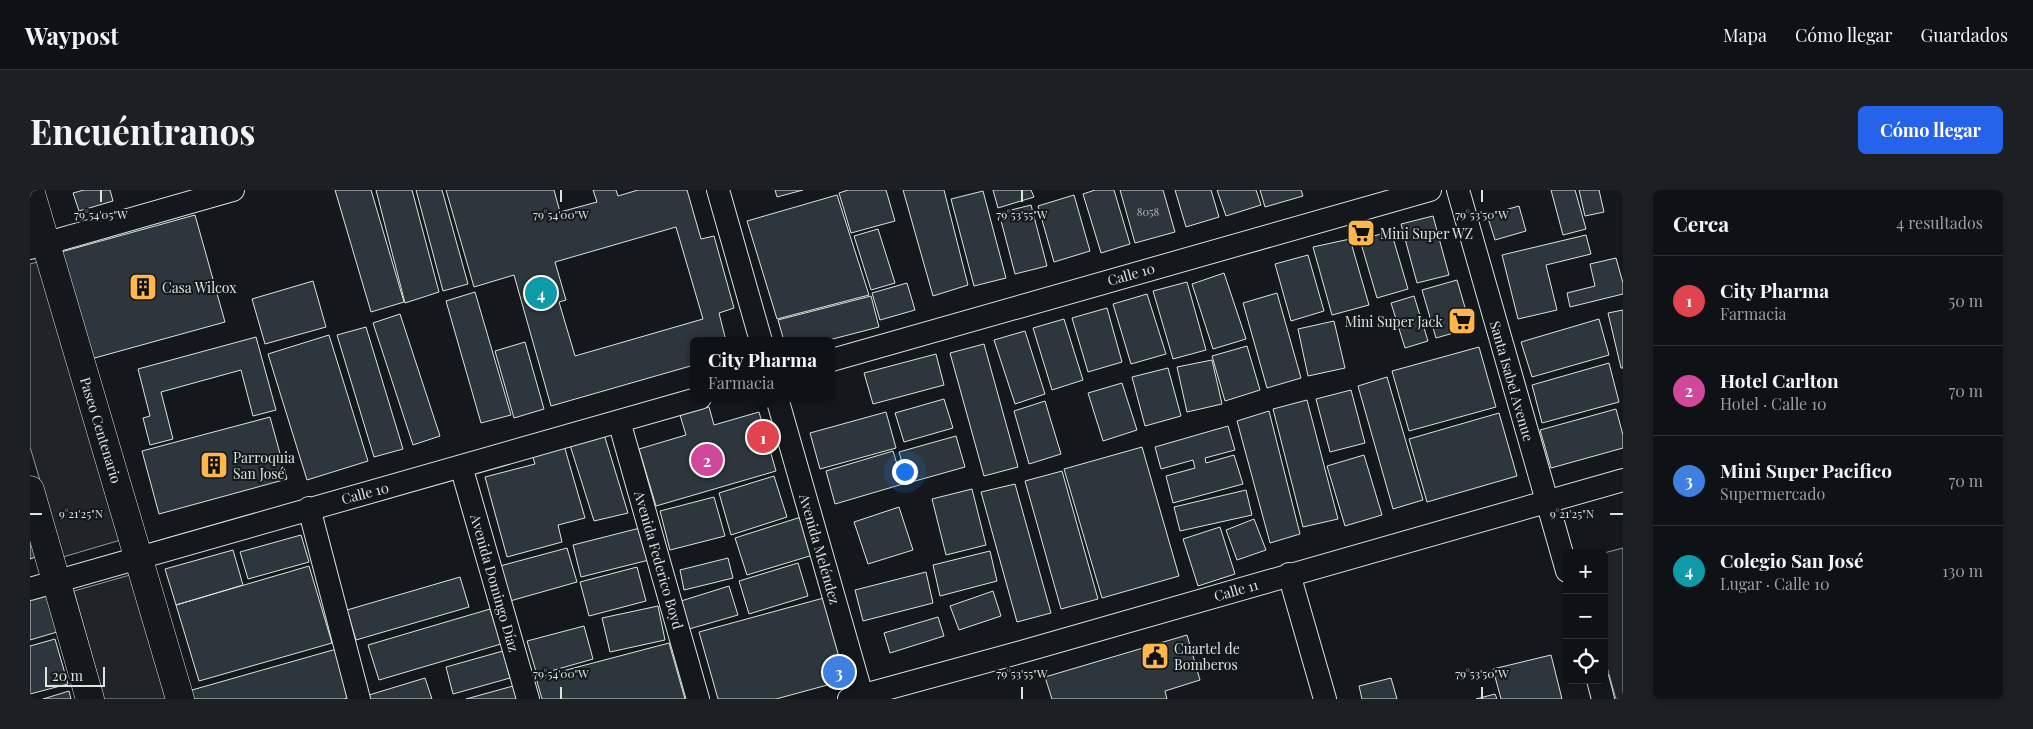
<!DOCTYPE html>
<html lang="es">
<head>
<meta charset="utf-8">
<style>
	:root { --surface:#0f1215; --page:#1d2022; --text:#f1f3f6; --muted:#9b9ea0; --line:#2f3234; --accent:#2563eb }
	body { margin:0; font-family:"Playfair Display",serif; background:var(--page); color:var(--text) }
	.controls { position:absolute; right:15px; bottom:15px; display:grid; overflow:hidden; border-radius:8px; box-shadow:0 2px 8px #0003 }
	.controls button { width:45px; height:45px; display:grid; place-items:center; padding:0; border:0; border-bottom:1px solid var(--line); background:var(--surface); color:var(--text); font:25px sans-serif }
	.scale { position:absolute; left:15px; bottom:12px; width:60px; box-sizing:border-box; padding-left:5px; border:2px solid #d8e6dc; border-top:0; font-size:14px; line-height:18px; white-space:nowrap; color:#d8e6dc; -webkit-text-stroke:4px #14181c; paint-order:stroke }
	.you { position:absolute; left:874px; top:281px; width:18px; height:18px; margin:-12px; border:4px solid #fff; border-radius:50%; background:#1a73e8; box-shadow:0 0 0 8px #1a73e833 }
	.badge { display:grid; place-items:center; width:32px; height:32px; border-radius:50%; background:var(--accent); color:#fff; font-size:16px; font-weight:700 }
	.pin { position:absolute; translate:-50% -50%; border:2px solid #fff; box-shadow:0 1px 5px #0006 }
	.popup { position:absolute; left:660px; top:147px; width:145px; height:65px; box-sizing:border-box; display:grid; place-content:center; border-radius:8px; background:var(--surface); filter:drop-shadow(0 1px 4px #0005); font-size:16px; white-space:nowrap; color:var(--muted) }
	.popup b { font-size:19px; color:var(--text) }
	.popup::after { content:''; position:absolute; left:50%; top:100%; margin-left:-10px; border:10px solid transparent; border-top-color:var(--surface) }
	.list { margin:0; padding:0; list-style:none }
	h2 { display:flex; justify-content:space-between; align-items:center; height:65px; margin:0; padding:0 20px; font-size:21px }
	h2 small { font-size:16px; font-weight:400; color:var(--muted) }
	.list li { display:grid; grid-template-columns:32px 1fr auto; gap:15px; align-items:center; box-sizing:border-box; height:90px; padding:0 20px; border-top:1px solid var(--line) }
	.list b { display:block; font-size:19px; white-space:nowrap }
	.list p { margin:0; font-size:16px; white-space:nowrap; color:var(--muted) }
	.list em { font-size:16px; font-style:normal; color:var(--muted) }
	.icon { flex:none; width:28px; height:28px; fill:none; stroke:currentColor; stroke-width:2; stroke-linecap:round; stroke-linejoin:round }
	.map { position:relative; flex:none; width:1593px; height:509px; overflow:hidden; border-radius:8px }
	header { display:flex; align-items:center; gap:30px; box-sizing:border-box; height:70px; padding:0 25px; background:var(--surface); border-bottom:1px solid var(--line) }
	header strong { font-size:24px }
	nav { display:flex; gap:28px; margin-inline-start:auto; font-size:18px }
	.intro { display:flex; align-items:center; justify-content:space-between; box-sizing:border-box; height:120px; padding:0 30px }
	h1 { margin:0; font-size:35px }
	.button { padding:12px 22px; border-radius:8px; background:var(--accent); color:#fff; font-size:18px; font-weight:700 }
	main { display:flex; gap:30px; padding:0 30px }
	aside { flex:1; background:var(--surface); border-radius:8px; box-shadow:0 2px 8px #0003 }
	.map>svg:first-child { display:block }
	.green { fill:#202428; stroke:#939e99 }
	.building { fill:#2c363c; stroke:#d8e6dc; fill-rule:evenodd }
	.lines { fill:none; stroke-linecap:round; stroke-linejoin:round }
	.minor-casing { stroke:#d8e6dc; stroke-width:24 }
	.major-casing { stroke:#d8e6dc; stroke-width:29 }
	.minor { stroke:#14181c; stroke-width:22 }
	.major { stroke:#14181c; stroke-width:28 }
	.ticks { fill:none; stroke:#d8e6dc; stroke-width:2 }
	.labels { text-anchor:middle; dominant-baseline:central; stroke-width:4; stroke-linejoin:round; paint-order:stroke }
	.number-label { font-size:11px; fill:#adbab4 }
	.poi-label { font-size:14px; fill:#d8e6dc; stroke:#14181c; text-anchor:start }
	.street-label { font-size:14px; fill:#d8e6dc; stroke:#14181c }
	.ticks-label { font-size:12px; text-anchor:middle; fill:#d8e6dc; stroke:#14181c; stroke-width:4; stroke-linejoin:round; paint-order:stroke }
</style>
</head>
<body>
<header>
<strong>Waypost</strong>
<nav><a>Mapa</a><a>Cómo llegar</a><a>Guardados</a></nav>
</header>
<div class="intro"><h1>Encuéntranos</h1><a class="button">Cómo llegar</a></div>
<main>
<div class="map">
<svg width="1593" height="509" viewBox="0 0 1593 509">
	<rect width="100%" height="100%" fill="#14181c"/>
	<path class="green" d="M11,71L94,349L33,367L0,257V74Z
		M1593,358V509H1586L1574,466V363Z
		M107,383L142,509H74L44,401Z"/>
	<path class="building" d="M54,0H80L83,11L49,21L43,3Z
		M305,0H341L374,112L341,122Z
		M346,0H382L409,102L375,113Z
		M386,0H412L438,94L413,101Z
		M416,0H524L530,22L567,12L563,0H586L588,6L608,0H657L671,49L684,46L704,118L689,123L696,151H664V175L521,216L484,85L444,97ZM646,37L673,129L545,166L529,112L536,110L525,72Z
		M745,0H773L747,7Z
		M818,0H856L865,31L821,43L809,3Z
		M873,0H914L938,95L903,106Z
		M963,0H1001L1004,7L968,18Z
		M1065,0H1084L1100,54L1071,63L1053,4Z
		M1090,0H1133L1145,42L1105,53Z
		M1145,0H1181L1189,27L1156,37Z
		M1187,0H1226L1231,15L1196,26Z
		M1230,0H1271L1273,6L1235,17Z
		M1521,0H1545L1556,39L1533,45Z
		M1549,0H1569L1574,22L1555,26Z
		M953,1L976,88L944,96L921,9Z
		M807,5L839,105L747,129L717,31Z
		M1044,5L1060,61L1024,72L1008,16Z
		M1001,15L1017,76L985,84L969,23Z
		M1489,16L1496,41L1465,50L1457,25Z
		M165,25L195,132L61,169L31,62Z
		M1403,26L1419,85L1387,93L1371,34Z
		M848,39L865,93L841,100L824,46Z
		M1361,41L1378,99L1347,108L1330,50Z
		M1556,45L1561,64L1516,75L1527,120L1488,129L1472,65Z
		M1320,49L1339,115L1302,125L1283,57Z
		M1278,65L1294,121L1261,131L1245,74Z
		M1586,68L1593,93V104L1540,117L1537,103L1565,96L1560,74Z
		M1194,83L1216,149L1183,159L1162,94Z
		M1427,90L1441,138L1406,148L1392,100Z
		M283,91L296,137L235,154L222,109Z
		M1157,92L1176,160L1143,169L1123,101Z
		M877,93L885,120L850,130L842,103Z
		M445,102L481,225L451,233L416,111Z
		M1247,103L1271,188L1237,198L1213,113Z
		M1117,104L1136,164L1101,174L1083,114Z
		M841,106L849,137L795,151H754L748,130Z
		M1384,106L1398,151L1375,158L1361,113Z
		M1077,118L1092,172L1058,182L1042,128Z
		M1593,120V178H1591L1578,123Z
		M370,124L410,246L383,255L343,133Z
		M1034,129L1053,190L1022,200L1003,138Z
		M1569,129L1579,165L1502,187L1491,152Z
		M1304,131L1315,178L1278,186L1268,139Z
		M336,137L373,259L344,267L307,145Z
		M995,141L1015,204L985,214L964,150Z
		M299,145L338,271L277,290L238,164Z
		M226,147L246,220L223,226L211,180L131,202L143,249L120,255L113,228L120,226L108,179Z
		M495,152L514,219L484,228L465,161Z
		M954,154L988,277L954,286L920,163Z
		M1217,156L1230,200L1195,211L1182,166Z
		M1449,157L1466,217L1379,241L1362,181Z
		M906,164L914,195L843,214L834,183Z
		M1182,170L1192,214L1157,222L1147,177Z
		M1579,173L1589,212L1512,233L1502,195Z
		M1138,178L1151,226L1115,236L1102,187Z
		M1357,187L1393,310L1363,319L1328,196Z
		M1092,193L1107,240L1073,251L1058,203Z
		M1321,200L1335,253L1300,262L1286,209Z
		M914,209L923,238L874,252L865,223Z
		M1277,210L1308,329L1273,337L1243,219Z
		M1015,211L1031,264L999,274L984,221Z
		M679,217L684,235L729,222L746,281L626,316L609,259L656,245L650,225Z
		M1586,219L1593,245V258L1521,278L1510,240Z
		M1239,221L1270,344L1240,353L1207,231Z
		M856,222L866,258L790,279L780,243Z
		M1469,223L1487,286L1397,312L1379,249Z
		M240,227L257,289L129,324L112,261Z
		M1198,236L1205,260L1175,268L1176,273L1204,265L1213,294L1143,313L1136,286L1165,278L1163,270L1131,279L1125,257Z
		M573,241L598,323L564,331L539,252Z
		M926,246L935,277L878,293L869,262Z
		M533,252L555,328L528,335L532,352L477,367L455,287L505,274L501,261Z
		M1112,257L1149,386L1072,408L1034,279Z
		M863,261L873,294L805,314L796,281Z
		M1334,265L1352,325L1315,336L1297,276Z
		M1032,281L1068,409L1031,419L995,291Z
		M744,286L757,327L701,345L689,303Z
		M985,294L1021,423L987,432L951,302Z
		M942,299L956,355L916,365L902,309Z
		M1216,300L1222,325L1150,341L1144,317Z
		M684,307L695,346L640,360L630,321Z
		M869,317L883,360L838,374L824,332Z
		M771,327L783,365L717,385L705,348Z
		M1224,329L1236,360L1207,370L1196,340Z
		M1190,337L1205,384L1168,396L1153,349Z
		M610,338L619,370L551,387L543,355Z
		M0,341L8,366L0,369Z
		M271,345L279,372L218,389L210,362Z
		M537,358L547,392L480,411L470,376Z
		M203,360L213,395L146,415L135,379Z
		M960,361L967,391L910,406L903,375Z
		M698,368L703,388L654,400L650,380Z
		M768,373L778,406L719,424L709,391Z
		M279,376L302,453L169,491L146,415Z
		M607,377L616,411L559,426L550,392Z
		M896,382L903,413L833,431L825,400Z
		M430,387L439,417L326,450L317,420Z
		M699,396L708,425L659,439L651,411Z
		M15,401L27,442L0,450V406Z
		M963,401L971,426L929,440L920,416Z
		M801,406L823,488L746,509H688L669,442Z
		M628,416L635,450L580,462L572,428Z
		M460,419L471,454L349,490L338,455Z
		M908,427L914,446L860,463L854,443Z
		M554,436L563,469L507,485L497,451Z
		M1157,445L1170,490L1135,501L1137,509H1022L1015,487Z
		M25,449L38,494L0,504V456Z
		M639,453L655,509H512L506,488Z
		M310,458L323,506L314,509H164L162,500Z
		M473,461L480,488L423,504L416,477Z
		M1521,465L1532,509H1471L1463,479Z
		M395,488L402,509H340L339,505Z
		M1361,488L1367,509H1332L1329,496Z
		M483,496L487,509H436Z
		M39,501L41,509H13Z
		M1465,504L1467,509H1446Z"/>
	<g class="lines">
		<defs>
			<path id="minor" d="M688,0L731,151
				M1428,0L1537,381
				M0,58L203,0
				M802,170L1400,0
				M747,208L833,509
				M589,231L668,509
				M431,276L498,509
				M279,318L329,509
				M1259,384L1295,509
				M0,399L670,208
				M1568,490L1573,509
				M819,509L991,462L1593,290"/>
			<path id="major" d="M0,0L150,509
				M0,300L60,509"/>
		</defs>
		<use href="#minor" class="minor-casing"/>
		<use href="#major" class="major-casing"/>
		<use href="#minor" class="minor"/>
		<use href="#major" class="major"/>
	</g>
	<path class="ticks" d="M71,0V12M531,0V12M992,0V12M1452,0V12M0,324H12M1580,324H1593M531,497V509M992,497V509M1452,497V509"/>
	<defs>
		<symbol id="supermarket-square" viewBox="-11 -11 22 22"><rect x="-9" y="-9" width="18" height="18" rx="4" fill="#ffb74d" stroke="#14181c"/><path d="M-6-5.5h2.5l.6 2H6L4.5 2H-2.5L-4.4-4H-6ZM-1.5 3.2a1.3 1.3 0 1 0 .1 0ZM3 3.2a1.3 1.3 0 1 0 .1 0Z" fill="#111"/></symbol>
		<symbol id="building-square" viewBox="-11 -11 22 22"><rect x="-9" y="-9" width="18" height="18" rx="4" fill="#ffb74d" stroke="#14181c"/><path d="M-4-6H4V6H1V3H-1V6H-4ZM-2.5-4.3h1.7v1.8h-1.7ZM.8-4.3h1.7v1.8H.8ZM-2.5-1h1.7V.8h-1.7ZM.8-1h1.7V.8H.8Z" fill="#111"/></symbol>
		<symbol id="civic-square" viewBox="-11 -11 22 22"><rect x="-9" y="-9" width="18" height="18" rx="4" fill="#ffb74d" stroke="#14181c"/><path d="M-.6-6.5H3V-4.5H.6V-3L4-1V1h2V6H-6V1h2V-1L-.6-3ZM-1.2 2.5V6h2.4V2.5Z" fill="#111"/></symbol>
	</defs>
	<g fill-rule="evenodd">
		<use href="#supermarket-square" x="1315" y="27" width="32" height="32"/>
		<use href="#building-square" x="97" y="81" width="32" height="32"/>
		<use href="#supermarket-square" x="1416" y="115" width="32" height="32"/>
		<use href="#building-square" x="168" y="259" width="32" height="32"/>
		<use href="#civic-square" x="1109" y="450" width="32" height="32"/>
	</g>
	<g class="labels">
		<g class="number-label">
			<text x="1118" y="21">8058</text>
		</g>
		<g class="poi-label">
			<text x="1350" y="43">Mini Super WZ</text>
			<text x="132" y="97">Casa Wilcox</text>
			<text x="1413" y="131" text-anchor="end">Mini Super Jack</text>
			<text x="203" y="267">Parroquia<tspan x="203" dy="16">San José</tspan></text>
			<text x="1144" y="458">Cuartel de<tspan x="1144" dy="16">Bomberos</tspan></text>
		</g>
		<g class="street-label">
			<text transform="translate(1101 84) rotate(-16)">Calle 10</text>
			<text transform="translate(1482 191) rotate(74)">Santa Isabel Avenue</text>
			<text transform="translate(71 240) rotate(73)">Paseo Centenario</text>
			<text transform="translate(335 303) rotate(-15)">Calle 10</text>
			<text transform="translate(790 359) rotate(74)">Avenida Meléndez</text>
			<text transform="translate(629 370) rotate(74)">Avenida Federico Boyd</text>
			<text transform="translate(465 393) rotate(74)">Avenida Domingo Díaz</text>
			<text transform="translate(1206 400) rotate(-16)">Calle 11</text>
		</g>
	</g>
	<g class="ticks-label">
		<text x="71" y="29">79°54'05"W</text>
		<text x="531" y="29">79°54'00"W</text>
		<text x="992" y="29">79°53'55"W</text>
		<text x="1452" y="29">79°53'50"W</text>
		<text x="51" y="328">9°21'25"N</text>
		<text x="1542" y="328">9°21'25"N</text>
		<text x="531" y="488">79°54'00"W</text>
		<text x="992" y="488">79°53'55"W</text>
		<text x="1452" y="488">79°53'50"W</text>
	</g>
</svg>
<div class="controls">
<button>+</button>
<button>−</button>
<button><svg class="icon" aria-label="locate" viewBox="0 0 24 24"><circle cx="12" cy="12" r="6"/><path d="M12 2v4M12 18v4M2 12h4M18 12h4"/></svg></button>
</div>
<div class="scale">20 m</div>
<div class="you"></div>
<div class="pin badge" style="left:733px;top:247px;background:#e0444e">1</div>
<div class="popup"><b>City Pharma</b>Farmacia</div>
<div class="pin badge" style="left:677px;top:270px;background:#d1479c">2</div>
<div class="pin badge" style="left:809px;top:482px;background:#3f7fe0">3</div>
<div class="pin badge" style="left:511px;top:103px;background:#0f9aa8">4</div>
</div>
<aside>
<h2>Cerca<small>4 resultados</small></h2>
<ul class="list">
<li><span class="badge" style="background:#e0444e">1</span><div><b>City Pharma</b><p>Farmacia</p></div><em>50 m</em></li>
<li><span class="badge" style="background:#d1479c">2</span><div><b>Hotel Carlton</b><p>Hotel · Calle 10</p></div><em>70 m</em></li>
<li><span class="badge" style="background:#3f7fe0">3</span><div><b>Mini Super Pacifico</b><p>Supermercado</p></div><em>70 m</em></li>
<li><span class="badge" style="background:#0f9aa8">4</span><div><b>Colegio San José</b><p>Lugar · Calle 10</p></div><em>130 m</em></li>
</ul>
</aside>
</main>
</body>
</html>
